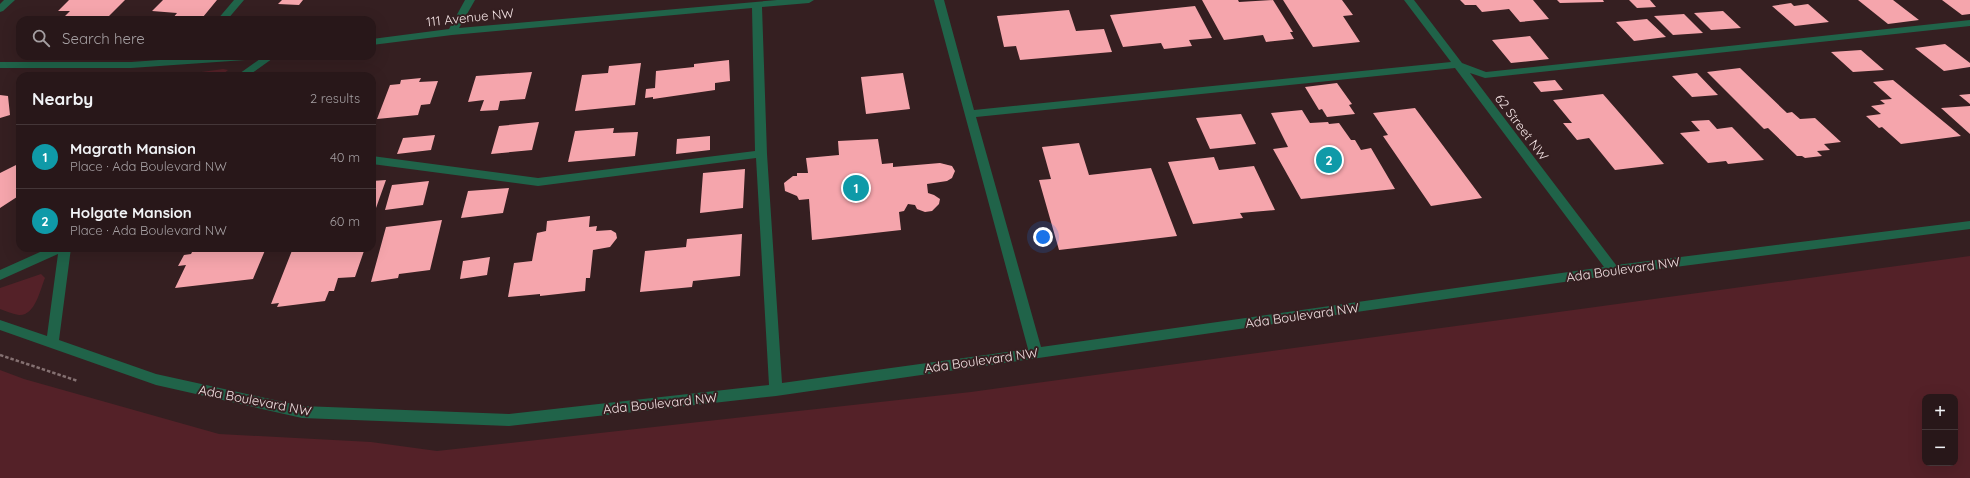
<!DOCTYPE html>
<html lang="en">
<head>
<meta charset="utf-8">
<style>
	:root { --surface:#281719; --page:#342426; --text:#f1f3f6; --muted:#a59fa2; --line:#443638; --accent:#1a73e8 }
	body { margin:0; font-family:Quicksand,sans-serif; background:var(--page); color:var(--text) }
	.controls { position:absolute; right:12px; bottom:12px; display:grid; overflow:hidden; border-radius:8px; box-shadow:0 4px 16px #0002 }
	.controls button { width:36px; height:36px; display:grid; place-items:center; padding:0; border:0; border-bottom:1px solid var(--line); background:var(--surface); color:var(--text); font:20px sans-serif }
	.you { position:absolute; left:1043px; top:237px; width:14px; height:14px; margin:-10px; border:3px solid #fff; border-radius:50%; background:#1a73e8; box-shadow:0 0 0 6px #1a73e833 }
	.badge { display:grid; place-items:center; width:26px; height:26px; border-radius:50%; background:var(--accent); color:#fff; font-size:13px; font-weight:700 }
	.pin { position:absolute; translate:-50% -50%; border:2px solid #fff; box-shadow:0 1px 4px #0006 }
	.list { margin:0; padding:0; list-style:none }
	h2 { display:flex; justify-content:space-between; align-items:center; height:52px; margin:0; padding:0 16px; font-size:17px }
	h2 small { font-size:13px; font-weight:400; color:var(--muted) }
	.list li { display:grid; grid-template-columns:26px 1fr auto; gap:12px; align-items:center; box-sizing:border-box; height:64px; padding:0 16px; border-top:1px solid var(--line) }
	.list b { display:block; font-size:15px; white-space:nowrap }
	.list p { margin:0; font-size:13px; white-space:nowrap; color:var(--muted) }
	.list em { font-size:13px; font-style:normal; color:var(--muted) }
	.icon { flex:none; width:22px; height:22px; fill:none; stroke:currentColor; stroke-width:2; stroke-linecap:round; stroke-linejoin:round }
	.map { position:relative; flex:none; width:1970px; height:478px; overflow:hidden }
	.search { position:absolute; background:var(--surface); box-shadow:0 4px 16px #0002; left:16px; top:16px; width:360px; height:44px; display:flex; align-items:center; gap:10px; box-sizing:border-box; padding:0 14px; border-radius:12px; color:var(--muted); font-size:15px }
	.panel { position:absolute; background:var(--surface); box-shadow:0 4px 16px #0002; left:16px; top:72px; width:360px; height:180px; border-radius:12px }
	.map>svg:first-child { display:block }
	.green { fill:#542128; fill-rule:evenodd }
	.building { fill:#f5a5ac }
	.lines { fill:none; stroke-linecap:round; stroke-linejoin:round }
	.path { stroke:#847071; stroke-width:2.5; stroke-dasharray:3.5 2; stroke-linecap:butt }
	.minor { fill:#206349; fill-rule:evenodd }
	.labels { text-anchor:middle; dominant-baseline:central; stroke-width:4; stroke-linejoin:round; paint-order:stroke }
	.street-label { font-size:13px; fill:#f3e2e3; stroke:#351f21 }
</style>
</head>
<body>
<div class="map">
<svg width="1970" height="478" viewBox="0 0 1970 478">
	<rect width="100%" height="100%" fill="#351f21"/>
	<path class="green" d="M223,69L228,70L221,76H173Z
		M1970,256V478H0V370L24,379L219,434L371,442L437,451L971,392ZM1925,397H1955V463H1925Z
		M41,274L45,278C40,290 35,316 19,315C13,314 6,311 0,309V288Z"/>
	<path class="building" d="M69,0H125L108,17H64L70,11H58Z
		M163,0H217L203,17H189L188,18H173L177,13L152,11Z
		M282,0H303L299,5L278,4Z
		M1202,0H1238L1239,2L1273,0L1293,32H1290L1294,39L1266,42L1263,35L1224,40Z
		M1283,0H1342L1353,15L1343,16L1360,42L1313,47Z
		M1460,0H1533L1549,19L1520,22L1509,9L1482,12L1476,5H1465Z
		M1557,0H1603L1604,2L1560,3Z
		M1629,0H1650L1656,7L1637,8Z
		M1858,0H1893L1919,20L1888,24Z
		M1942,0H1970V14L1962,15Z
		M1791,3L1794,6L1808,4L1829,22L1795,26L1772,6Z
		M1195,6L1212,38L1189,40L1192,46L1164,49L1161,43L1123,47L1110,15Z
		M1069,10L1076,31L1104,29L1112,52L1020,60L1016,46L1004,47L997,16Z
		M1723,11L1741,28L1711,30L1694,13Z
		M1684,14L1703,33L1673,35L1654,16Z
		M1647,19L1666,37L1634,41L1616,22Z
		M1530,36L1549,59L1511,63L1492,40Z
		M1945,44L1970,63V67L1944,71L1915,48Z
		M1861,50L1884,70L1853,72L1831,52Z
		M729,60L730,81L715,83V90L653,99V97L645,98L646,89L655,88L656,71L694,67V64Z
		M641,63L635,105L575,111L582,75L608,73L609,66Z
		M1740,68L1787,113L1792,112L1800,119L1815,118L1841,142L1824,144L1830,150L1817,151L1822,156L1805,158L1802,156H1797L1768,128L1764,129L1707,72Z
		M532,72L525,99L500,101L498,110L480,111L484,100L468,102L476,76Z
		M903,73L910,109L866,114L861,77Z
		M1697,73L1718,95L1692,97L1672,76Z
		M421,78L419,82L438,81L430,104L421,105L418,115L377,119L390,85L400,84L401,80Z
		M1555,80L1563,90L1541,92L1533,82Z
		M1893,80L1961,136L1901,144L1882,127L1879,128L1866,116L1881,114L1871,106L1885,104L1880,100L1892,99L1873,82Z
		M1337,83L1352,104L1349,105L1355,114L1327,117L1322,109L1319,110L1305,87Z
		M1603,94L1664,164L1615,170L1589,138L1577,140L1563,123H1572L1553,100Z
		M1970,94V104L1959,95Z
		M0,95L8,96L10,115L0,118Z
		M1970,106V134L1941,108Z
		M1415,108L1482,198L1431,206L1383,136L1388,135L1373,113Z
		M1302,110L1310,123L1328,122L1329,124L1339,123L1351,140H1355L1361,150L1371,148L1395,189L1301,199L1273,149L1288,147L1271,113Z
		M1241,114L1256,144L1210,149L1196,118Z
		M1709,120L1717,129L1732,127L1764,160L1728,164L1726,161L1708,163L1680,133L1700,131L1691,121Z
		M539,122L532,150L491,154L499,126Z
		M614,128L613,133L638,132L635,156L568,162L575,131Z
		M435,135L431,150L397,154L403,138Z
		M710,136V150L676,154L677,139Z
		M878,139L882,164L893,163V167L940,163L952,166L955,171L952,178L947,181L927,184L928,193L934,195L940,199L939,204L932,211L925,212L917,209L915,205L908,204L904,211L899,212L901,230L812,240L809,199L799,200L797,196L785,191L784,183L793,176H797V173H808L806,158L839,155L838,141Z
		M1079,143L1089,175L1151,168L1177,236L1059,250L1039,180L1051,179L1042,147Z
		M1214,157L1219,170L1254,166L1275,210L1240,213L1243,218L1193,224L1168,162Z
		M20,163V195L0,208V173Z
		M745,169L743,208L700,213L703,173Z
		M386,180L376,208L372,209V181Z
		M429,181L423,205L385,210L392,185Z
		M509,188L503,213L461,218L468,191Z
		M590,216L589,227L597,226L596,231L611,230L616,233L617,238L610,247L593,250L590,278H586L585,291L540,296V294L508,297L514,263L532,261L537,233L546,231L547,221Z
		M442,220L430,270L399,274L398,278L371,282L386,227Z
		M742,234L740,276L693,281L692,287L640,292L645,251L686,247L687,239Z
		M194,248H266L253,279L175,288L186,265L178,266L184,255L191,254Z
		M293,248H365L355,277L338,278L334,291H329L325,301L277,307L279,303L271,304Z
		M490,257L487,275L460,279L463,261Z"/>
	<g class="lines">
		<path class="path" d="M0,355L78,381"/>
		<path class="minor" d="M4,0H15L3,11L0,12V4Z
			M234,0H244L227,20H217Z
			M465,0H475L459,28L777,0H814L809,3L762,7L767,154L782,383L1028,349L934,0H944L974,110L1451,62L1404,0H1414L1462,63L1486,72L1970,20V26L1485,78L1470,73L1616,265L1970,221V229L1613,275L776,396L509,426L302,418L156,385L0,330V320L47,336L58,254L0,280V270L49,248H71L59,340L156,374L302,406L509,414L769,385L756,158L538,186L372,164V156L538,178L755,151L752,8L452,35L372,45V39L449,29ZM1455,68L1604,267L1041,347L976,117Z
			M215,56H276L248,76H236L260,59L131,68H0V62H131Z"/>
	</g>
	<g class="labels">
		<g class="street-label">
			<text transform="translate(470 17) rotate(-6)">111 Avenue NW</text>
			<text transform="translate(1522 127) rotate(53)">62 Street NW</text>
			<text transform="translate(1623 269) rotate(-8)">Ada Boulevard NW</text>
			<text transform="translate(1302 315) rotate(-8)">Ada Boulevard NW</text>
			<text transform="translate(981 360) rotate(-8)">Ada Boulevard NW</text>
			<text transform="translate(255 400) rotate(11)">Ada Boulevard NW</text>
			<text transform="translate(660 403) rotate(-6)">Ada Boulevard NW</text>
		</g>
	</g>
</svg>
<div class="controls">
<button>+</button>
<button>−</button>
</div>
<div class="you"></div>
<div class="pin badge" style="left:856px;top:188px;background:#0f9aa8">1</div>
<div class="pin badge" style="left:1329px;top:160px;background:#0f9aa8">2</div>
<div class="search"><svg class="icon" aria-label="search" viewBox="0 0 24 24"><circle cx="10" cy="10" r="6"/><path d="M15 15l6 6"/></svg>Search here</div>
<section class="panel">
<h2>Nearby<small>2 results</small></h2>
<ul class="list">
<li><span class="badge" style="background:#0f9aa8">1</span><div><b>Magrath Mansion</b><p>Place · Ada Boulevard NW</p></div><em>40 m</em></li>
<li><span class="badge" style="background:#0f9aa8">2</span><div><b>Holgate Mansion</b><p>Place · Ada Boulevard NW</p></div><em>60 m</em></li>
</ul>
</section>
</div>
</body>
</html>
